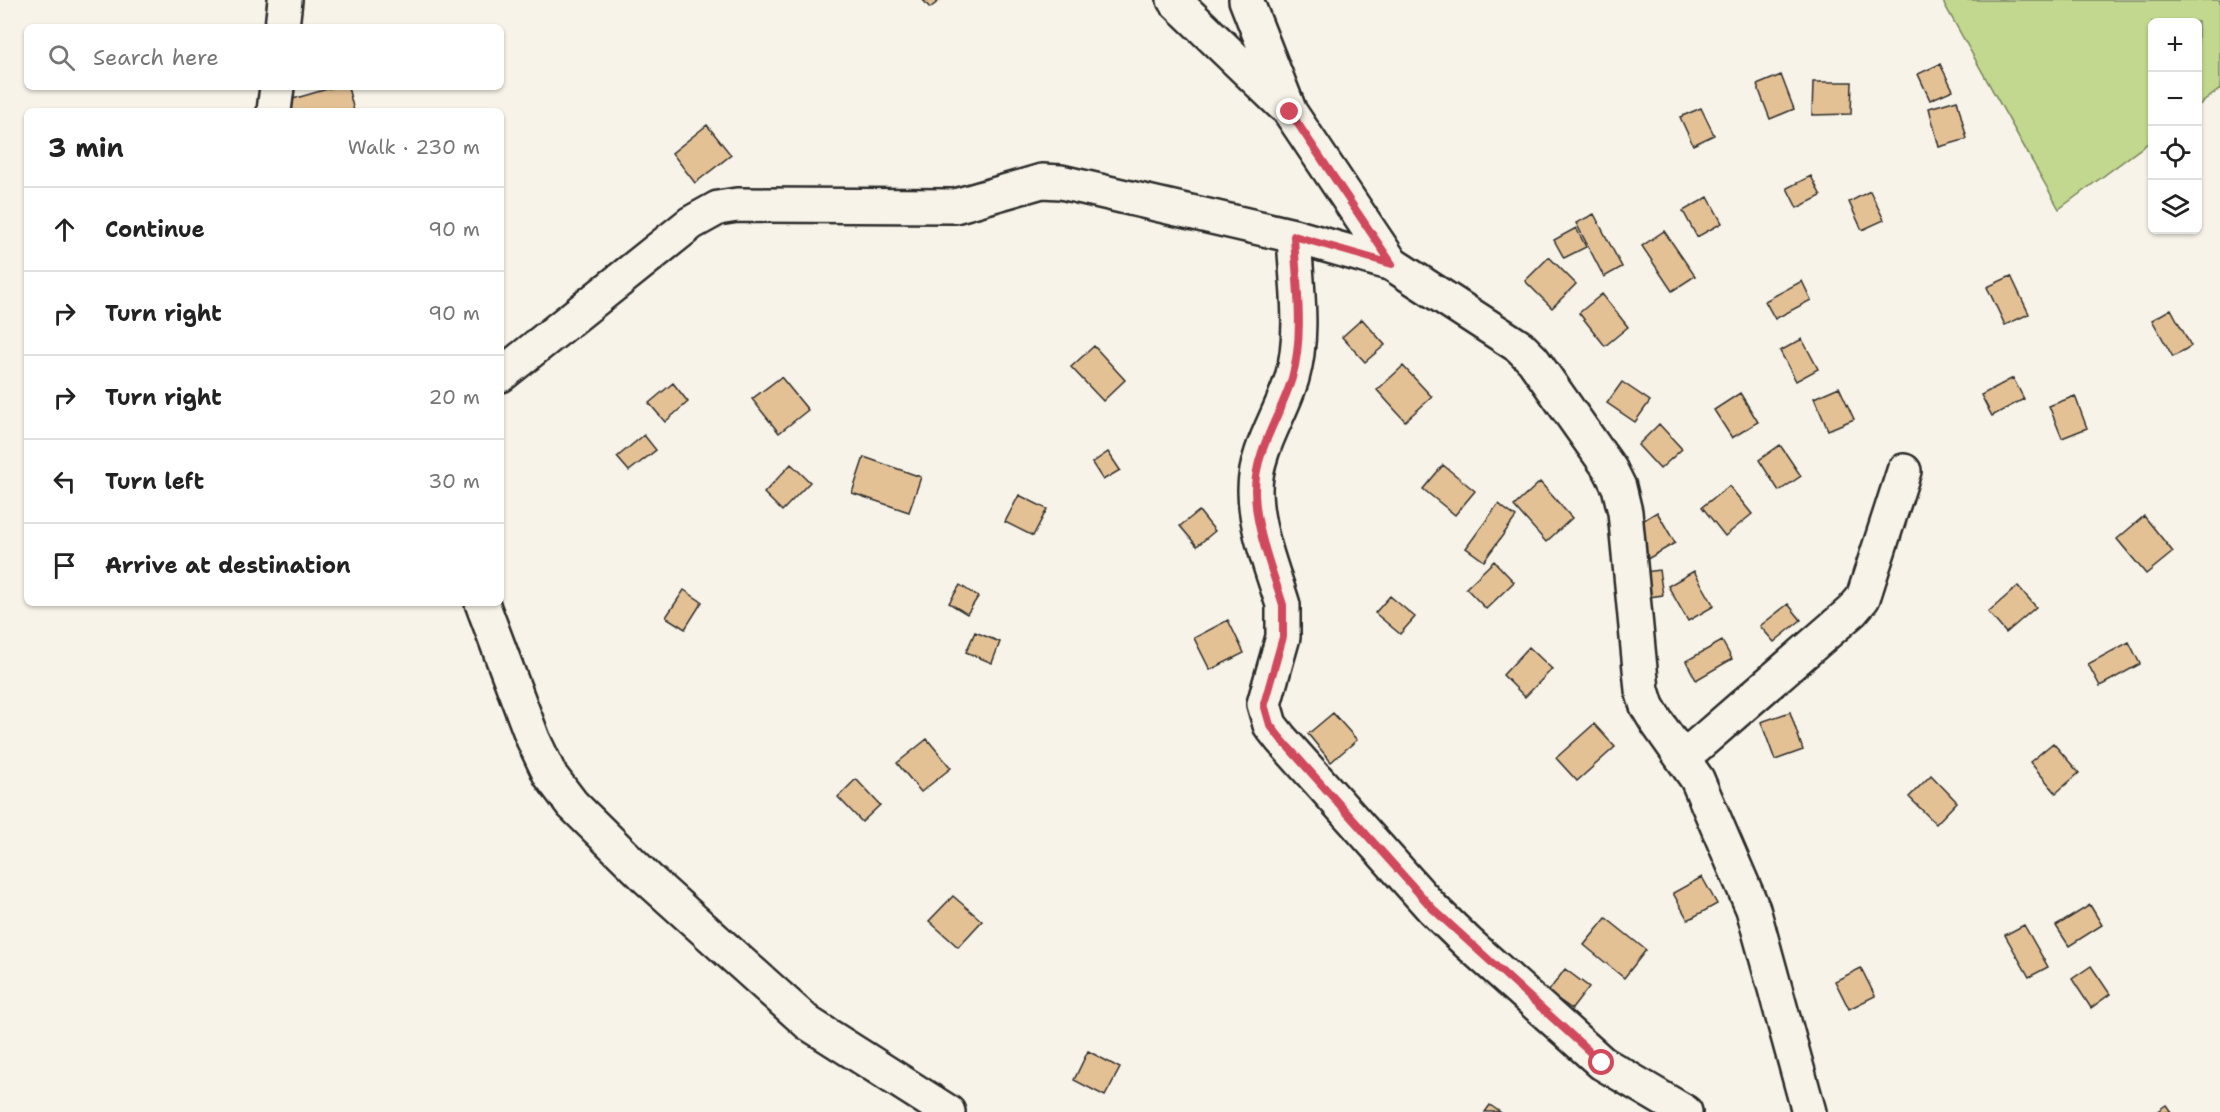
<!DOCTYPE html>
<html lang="en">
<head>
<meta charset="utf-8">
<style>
	:root { --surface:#fff; --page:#f2f2f2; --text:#222; --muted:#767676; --line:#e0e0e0 }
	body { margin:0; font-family:"Shantell Sans",sans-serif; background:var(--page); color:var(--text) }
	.controls { position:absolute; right:18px; top:18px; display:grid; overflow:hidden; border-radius:9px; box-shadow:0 2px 4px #0004 }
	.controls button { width:54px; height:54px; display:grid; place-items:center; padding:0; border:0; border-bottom:2px solid var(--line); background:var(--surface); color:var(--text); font:30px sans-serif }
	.stop { position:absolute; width:18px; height:18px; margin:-14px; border:4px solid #d1495b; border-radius:50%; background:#fff }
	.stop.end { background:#d1495b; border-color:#fff; box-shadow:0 2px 6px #0008 }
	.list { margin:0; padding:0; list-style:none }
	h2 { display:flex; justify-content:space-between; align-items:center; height:78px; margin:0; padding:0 24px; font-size:26px }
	h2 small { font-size:20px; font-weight:400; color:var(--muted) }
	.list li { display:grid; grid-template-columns:39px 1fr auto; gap:18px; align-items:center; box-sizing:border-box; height:84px; padding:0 24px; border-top:2px solid var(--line) }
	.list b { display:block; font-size:22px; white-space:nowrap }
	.list em { font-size:20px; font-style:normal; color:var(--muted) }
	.icon { flex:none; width:33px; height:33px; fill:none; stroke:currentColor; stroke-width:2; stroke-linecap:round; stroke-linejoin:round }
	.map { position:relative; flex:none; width:2220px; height:1112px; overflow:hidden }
	.search { position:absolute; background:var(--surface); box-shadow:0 2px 4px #0004; left:24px; top:24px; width:480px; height:66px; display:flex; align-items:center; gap:15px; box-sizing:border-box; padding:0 21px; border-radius:9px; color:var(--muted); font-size:22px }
	.panel { position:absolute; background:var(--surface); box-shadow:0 2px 4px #0004; left:24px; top:108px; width:480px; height:498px; border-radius:9px }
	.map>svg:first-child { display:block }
	.green { fill:#c1d88e; stroke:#76825c; stroke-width:1.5 }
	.building { fill:#e4c195; stroke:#2b2b2b; stroke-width:1.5 }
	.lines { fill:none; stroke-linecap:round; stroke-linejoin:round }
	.minor-casing { stroke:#2b2b2b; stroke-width:38 }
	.minor { stroke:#f7f3e8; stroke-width:33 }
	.route { stroke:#d1495b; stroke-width:8 }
</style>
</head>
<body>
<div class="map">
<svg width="2220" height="1112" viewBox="0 0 2220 1112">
	<rect width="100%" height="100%" fill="#f7f3e8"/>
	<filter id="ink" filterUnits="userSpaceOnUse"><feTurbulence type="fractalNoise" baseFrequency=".0167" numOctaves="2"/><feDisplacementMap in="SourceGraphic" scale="12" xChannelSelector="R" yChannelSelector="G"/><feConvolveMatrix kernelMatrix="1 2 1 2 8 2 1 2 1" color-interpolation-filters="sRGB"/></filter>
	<g filter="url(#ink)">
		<path class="green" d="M1942,0H2220V89L2198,106V22H2152V140L2059,209Z"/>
		<path class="building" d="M923,0H940L930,8Z
			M1940,64L1953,90L1930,100L1918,74Z
			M1781,75L1794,109L1770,119L1757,85Z
			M1813,82H1852L1851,114L1812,115Z
			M334,87H348L354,111H279L276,104Z
			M1957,100L1967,139L1939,147L1929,108Z
			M1701,108L1714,135L1693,145L1680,117Z
			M707,125L731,155L695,183L672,153Z
			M1811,176L1821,196L1797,208L1787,188Z
			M1870,191L1884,220L1862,230L1849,202Z
			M1708,197L1722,223L1697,237L1683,211Z
			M1708,197L1722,223L1697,237L1683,211Z
			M1594,214L1622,267L1604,277L1576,223Z
			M1576,228L1586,247L1564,258L1554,240Z
			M1664,231L1695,276L1672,291L1642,246Z
			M1549,257L1576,284L1552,308L1525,281Z
			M2011,276L2029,314L2005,325L1987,287Z
			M1802,281L1811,300L1775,319L1765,301Z
			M1602,294L1628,327L1605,346L1579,313Z
			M2171,309L2191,346L2173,357L2152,320Z
			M1362,319L1385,345L1365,362L1342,337Z
			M1802,339L1818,369L1796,381L1780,351Z
			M1094,346L1125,380L1103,401L1071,367Z
			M1403,366L1432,397L1405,421L1377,390Z
			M781,377L808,410L779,433L752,399Z
			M2013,378L2024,399L1992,416L1981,395Z
			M1622,382L1650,401L1635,422L1607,403Z
			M673,383L688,402L665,422L649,403Z
			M1839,387L1854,419L1828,430L1814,398Z
			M1740,393L1758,422L1732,438L1714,410Z
			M2075,396L2087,428L2062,438L2049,406Z
			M1659,424L1682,449L1660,469L1638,445Z
			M644,435L656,450L629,471L617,457Z
			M1780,445L1801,476L1779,491L1759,460Z
			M1108,452L1120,470L1103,480L1092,463Z
			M1108,452L1120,470L1103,480L1092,463Z
			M864,457L921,477L909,512L852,493Z
			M791,464L810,482L782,511L764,493Z
			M1443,465L1475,491L1455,515L1423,489Z
			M1540,482L1572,518L1546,542L1514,506Z
			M1729,486L1752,514L1725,536L1702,507Z
			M1019,495L1047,509L1033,536L1005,522Z
			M1498,504L1516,517L1484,561L1466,548Z
			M1199,511L1215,531L1197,546L1180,526Z
			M1657,512L1675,543L1639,564L1621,534Z
			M2144,516L2173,552L2146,574L2117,539Z
			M2144,516L2173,552L2146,574L2117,539Z
			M1494,561L1514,582L1486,609L1466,588Z
			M1659,570L1663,595L1635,599L1632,574Z
			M1694,571L1714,606L1688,621L1668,586Z
			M960,585L978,597L967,614L949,603Z
			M2018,586L2036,607L2006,633L1988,612Z
			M684,590L702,602L685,629L666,617Z
			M1390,596L1415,617L1400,634L1375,613Z
			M1788,604L1801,620L1774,642L1760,626Z
			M1228,620L1244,653L1210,670L1194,638Z
			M975,632L1000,642L992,663L966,652Z
			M1722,641L1732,659L1696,680L1686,661Z
			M2129,642L2140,664L2100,686L2088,664Z
			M1529,647L1552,669L1525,697L1503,675Z
			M1790,712L1803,750L1775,760L1761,722Z
			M1333,713L1357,740L1331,762L1308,734Z
			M1594,724L1615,747L1577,781L1556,758Z
			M927,739L951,768L921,792L897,763Z
			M927,739L951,768L921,792L897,763Z
			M2053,743L2079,773L2056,793L2030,762Z
			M1931,775L1957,802L1936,824L1909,797Z
			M856,779L880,805L862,822L838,797Z
			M1702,877L1717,904L1688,920L1673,893Z
			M953,896L982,921L958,947L929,921Z
			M2090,905L2102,925L2069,946L2056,926Z
			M1606,918L1646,950L1624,978L1584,945Z
			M2024,925L2048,967L2029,977L2005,935Z
			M2091,966L2110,994L2091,1008L2072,979Z
			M1861,968L1875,996L1849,1009L1835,981Z
			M1565,969L1589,987L1572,1009L1548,992Z
			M1088,1051L1120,1068L1105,1096L1074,1080Z
			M1490,1105L1500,1112H1485Z
			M2166,1105L2171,1112H2156Z"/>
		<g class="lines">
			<defs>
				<path id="minor" d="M1174,0L1283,105
					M1246,0L1290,112L1392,264L1520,347L1533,360L1610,469L1619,487L1625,512L1642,690L1647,706L1656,721L1697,779L1753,909L1809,1112
					M282,27L285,0
					M274,111L277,87
					M1294,236C1296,282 1305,333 1292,378C1281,415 1255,450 1255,490C1255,528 1272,569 1283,605V637L1264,704L1270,725L1281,739L1433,909L1468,943L1602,1063L1685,1112
					M501,375L691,223L718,208L737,205L955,206L1042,181L1061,182L1294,236L1392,264
					M482,603L533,739L550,775L572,804L648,879L808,1023L948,1112
					M1684,757L1852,611L1863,598L1904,471"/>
			</defs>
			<use href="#minor" class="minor-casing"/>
			<use href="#minor" class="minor"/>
		</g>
	</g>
	<g class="lines" filter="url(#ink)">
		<path class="route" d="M1290,112L1392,264L1294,236C1296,281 1305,333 1292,378C1281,415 1255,450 1255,490C1255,528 1272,569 1283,605V637L1264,704L1270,725L1281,739L1433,909L1602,1063"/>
	</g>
</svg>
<div class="controls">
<button>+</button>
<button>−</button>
<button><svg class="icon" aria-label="locate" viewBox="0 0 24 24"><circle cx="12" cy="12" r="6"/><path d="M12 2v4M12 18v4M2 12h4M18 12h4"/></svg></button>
<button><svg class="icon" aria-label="layers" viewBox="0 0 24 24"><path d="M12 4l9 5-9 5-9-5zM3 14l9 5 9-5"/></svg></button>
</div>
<div class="stop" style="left:1602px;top:1063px"></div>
<div class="stop end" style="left:1290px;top:112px"></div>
<div class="search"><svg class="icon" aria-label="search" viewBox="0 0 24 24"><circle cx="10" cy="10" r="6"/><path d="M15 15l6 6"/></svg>Search here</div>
<section class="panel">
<h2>3 min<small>Walk · 230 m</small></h2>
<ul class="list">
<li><svg class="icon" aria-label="ahead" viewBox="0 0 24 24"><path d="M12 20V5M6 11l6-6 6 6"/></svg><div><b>Continue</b></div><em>90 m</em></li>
<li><svg class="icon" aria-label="right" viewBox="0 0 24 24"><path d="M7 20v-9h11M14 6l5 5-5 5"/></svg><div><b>Turn right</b></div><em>90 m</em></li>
<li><svg class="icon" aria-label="right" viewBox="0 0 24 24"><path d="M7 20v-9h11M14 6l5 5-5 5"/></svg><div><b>Turn right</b></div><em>20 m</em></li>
<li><svg class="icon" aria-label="left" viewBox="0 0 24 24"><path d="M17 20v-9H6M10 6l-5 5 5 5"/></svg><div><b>Turn left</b></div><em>30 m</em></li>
<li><svg class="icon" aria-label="arrive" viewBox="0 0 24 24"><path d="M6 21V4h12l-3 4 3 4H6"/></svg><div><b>Arrive at destination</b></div></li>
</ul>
</section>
</div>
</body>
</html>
